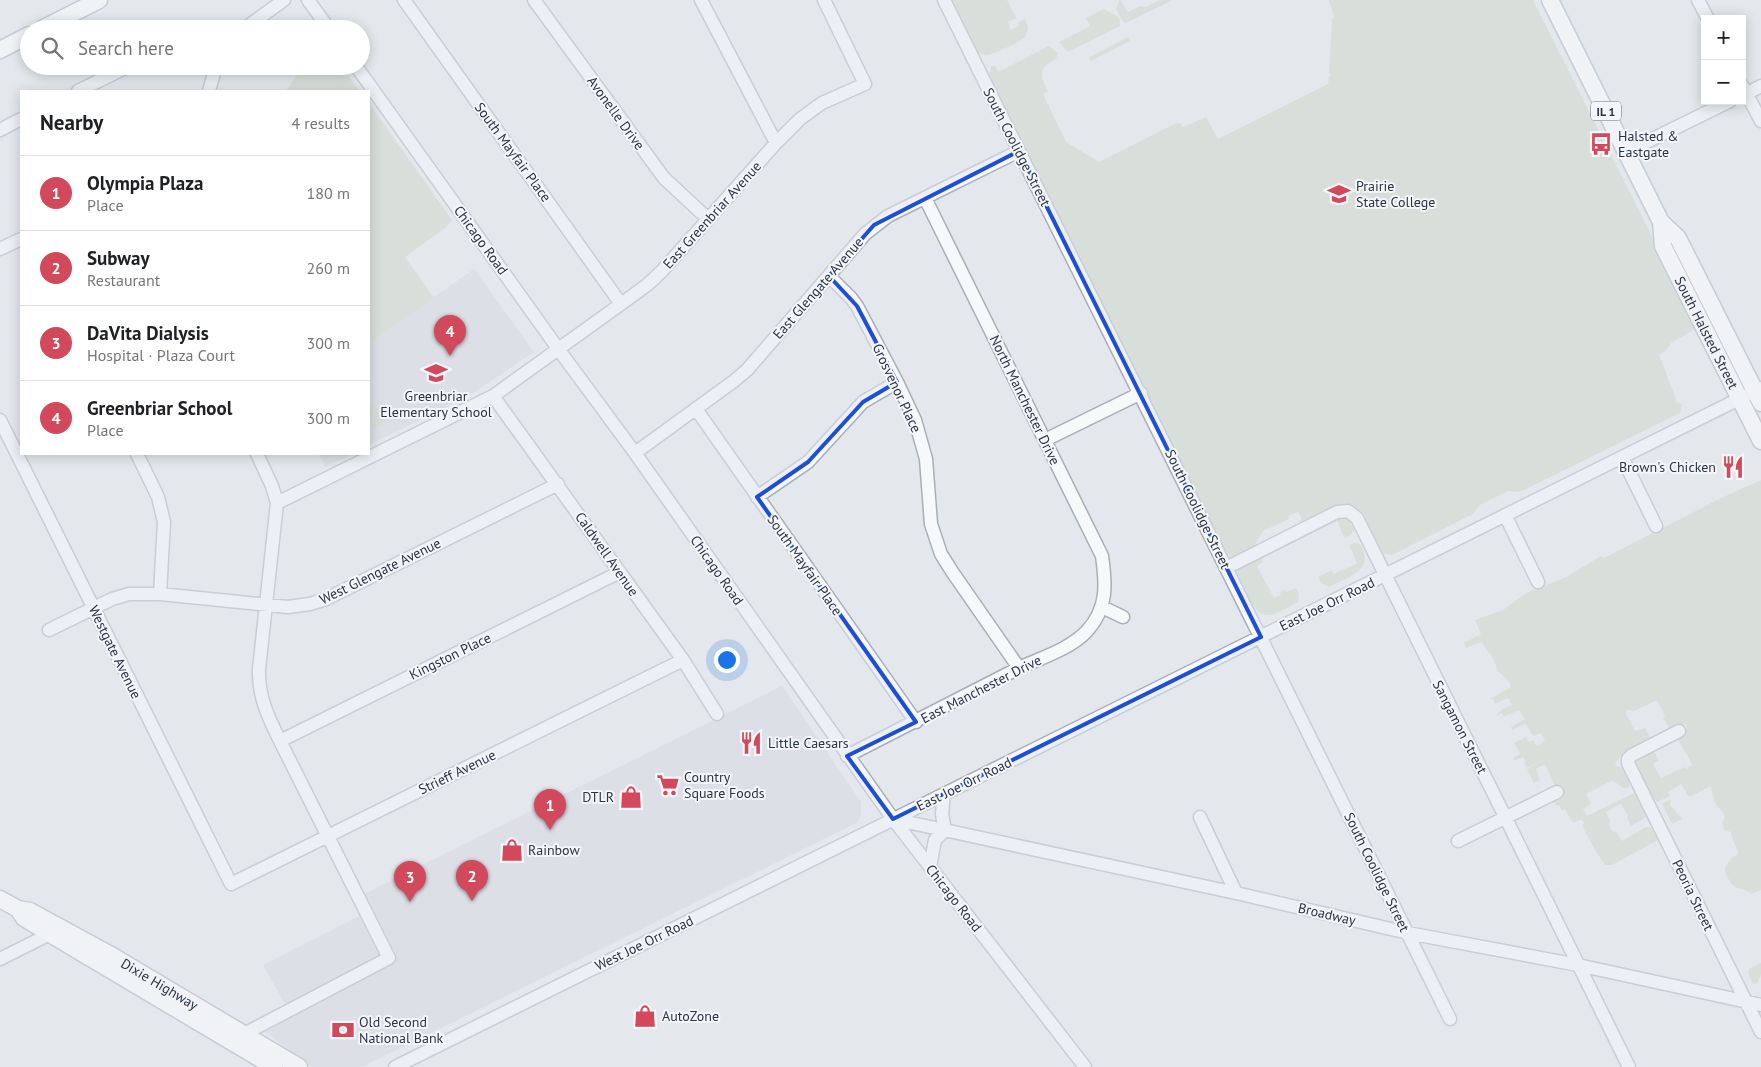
<!DOCTYPE html>
<html lang="en">
<head>
<meta charset="utf-8">
<style>
	:root { --surface:#fff; --page:#f6f6f6; --text:#202124; --muted:#757577; --line:#e0e0e0; --accent:#d1495b }
	body { margin:0; font-family:"PT Sans",sans-serif; background:var(--page); color:var(--text) }
	.controls { position:absolute; right:15px; top:15px; display:grid; overflow:hidden; border-radius:0px; box-shadow:0 2px 12px #0003 }
	.controls button { width:45px; height:45px; display:grid; place-items:center; padding:0; border:0; border-bottom:1px solid var(--line); background:var(--surface); color:var(--text); font:25px sans-serif }
	.you { position:absolute; left:726px; top:659px; width:18px; height:18px; margin:-12px; border:4px solid #fff; border-radius:50%; background:#1a73e8; box-shadow:0 0 0 8px #1a73e833 }
	.badge { display:grid; place-items:center; width:32px; height:32px; border-radius:50%; background:var(--accent); color:#fff; font-size:16px; font-weight:700 }
	.pin { position:absolute; translate:-50% -41px; filter:drop-shadow(0 1px 2px #0008) }
	.pin::after { content:''; position:absolute; top:26px; width:18px; height:15px; background:inherit; clip-path:polygon(0 0,100% 0,50% 100%) }
	.list { margin:0; padding:0; list-style:none }
	h2 { display:flex; justify-content:space-between; align-items:center; height:65px; margin:0; padding:0 20px; font-size:21px }
	h2 small { font-size:16px; font-weight:400; color:var(--muted) }
	.list li { display:grid; grid-template-columns:32px 1fr auto; gap:15px; align-items:center; box-sizing:border-box; height:75px; padding:0 20px; border-top:1px solid var(--line) }
	.list b { display:block; font-size:19px; white-space:nowrap }
	.list p { margin:0; font-size:16px; white-space:nowrap; color:var(--muted) }
	.list em { font-size:16px; font-style:normal; color:var(--muted) }
	.icon { flex:none; width:28px; height:28px; fill:none; stroke:currentColor; stroke-width:2; stroke-linecap:round; stroke-linejoin:round }
	.map { position:relative; flex:none; width:1761px; height:1067px; overflow:hidden }
	.search { position:absolute; background:var(--surface); box-shadow:0 2px 12px #0003; left:20px; top:20px; width:350px; height:55px; display:flex; align-items:center; gap:12px; box-sizing:border-box; padding:0 18px; border-radius:28px; color:var(--muted); font-size:19px }
	.panel { position:absolute; background:var(--surface); box-shadow:0 2px 12px #0003; left:20px; top:90px; width:350px; height:365px; border-radius:0px }
	.map>svg:first-child { display:block }
	.built { fill:#d2d6de }
	.green { fill:#c9d6c5 }
	.lines { fill:none; stroke-linecap:round; stroke-linejoin:round }
	.minor-casing { stroke:#a9aeb7; stroke-width:15 }
	.major-casing { stroke:#a3abb8; stroke-width:19 }
	.minor { stroke:#f7f8fa; stroke-width:12 }
	.major { stroke:#fff; stroke-width:16 }
	.marked { fill:none; stroke:#1d4ed8; stroke-width:4; stroke-linejoin:round }
	.labels { text-anchor:middle; dominant-baseline:central; stroke-width:4; stroke-linejoin:round; paint-order:stroke }
	.shield { fill:#f4f6f9; stroke:#676e7b; stroke-width:1 }
	.shield-label { font-size:12px; font-weight:bold; fill:#2b3445 }
	.street-label { font-size:14px; fill:#2b3445; stroke:#f4f6f9 }
	.poi-label { font-size:14px; fill:#2b3445; stroke:#f4f6f9; text-anchor:start }
</style>
</head>
<body>
<div class="map">
<svg width="1761" height="1067" viewBox="0 0 1761 1067">
	<rect width="100%" height="100%" fill="#e4e7ec"/>
	<path class="built" d="M474,269L534,352L472,394L369,445V343Z
		M319,454H352L325,467Z
		M782,686L861,802V814L858,822L362,1067H312L253,1023L286,1006L263,965L371,910L364,894Z"/>
	<path class="green" d="M950,0H1007L1017,19H1015L1008,22L1011,30L1019,26L1018,23L1025,19L1028,27C1027,31 1027,35 1024,38C1019,42 993,55 987,55C983,55 979,53 975,52Z
		M1120,0L1128,12L1140,6L1146,7L1160,0H1173L1126,23L1123,22L1116,9Z
		M1328,0H1533L1699,330L1696,333L1694,330L1672,342L1667,349L1659,355L1675,396L1676,402L1682,404L1680,413L1524,490L1518,492L1508,491L1480,505L1473,514L1392,555L1381,553L1365,521L1364,513C1336,496 1325,513 1299,522L1298,521L1302,519L1298,512L1288,516L1289,519L1263,531L1254,547L1233,557L1227,555L988,77L992,66H995L998,72L1049,46L1058,53L1056,59C1039,67 1039,75 1048,91L1043,94L1066,142L1099,162L1176,123H1180L1183,127L1206,117L1218,139L1328,84L1329,77L1331,74L1329,73L1332,19L1334,17L1332,9Z
		M1104,9C1111,14 1122,15 1120,26L1068,52L1059,42L1090,26L1086,18Z
		M1128,37L1130,41L1091,61L1089,57Z
		M302,66H341L360,91H286Z
		M369,103L452,220L445,228L405,257L434,298L369,343Z
		M373,405L387,423L369,432V408Z
		M1761,480V890L1752,894C1740,885 1735,893 1727,876C1725,872 1725,872 1725,868C1726,863 1730,862 1731,858L1738,854C1738,846 1731,841 1731,832L1724,830L1722,822L1725,818C1724,812 1722,812 1718,807C1714,802 1712,793 1711,786L1689,797L1681,784L1692,778L1668,792L1670,796L1657,802L1648,790L1635,764V761L1654,751L1659,760L1653,764L1661,778L1685,767L1686,769L1692,765C1688,754 1680,748 1678,736L1687,728L1686,723L1671,730L1663,718L1665,716L1657,700L1632,712V710H1627L1626,714L1635,731L1645,728L1650,737L1635,747L1628,749L1615,763L1617,767H1622L1630,784L1629,787L1625,789L1615,782L1611,781L1586,794L1591,804L1583,809L1587,816L1634,793L1638,798L1646,817L1631,826L1627,818L1628,816L1621,804L1606,812L1611,822L1609,823L1611,830L1614,832L1616,831L1622,841L1646,827H1651L1658,840L1612,865H1605L1595,850L1582,826L1584,823L1582,820H1580L1573,823L1565,809L1562,811L1559,805L1556,806L1552,798L1559,794L1545,764L1536,769L1540,780L1534,783L1527,769L1543,760L1527,768L1524,763L1526,762L1523,757L1514,761L1513,758L1520,754L1514,743L1526,737L1529,742L1533,740L1537,746L1545,741L1541,733L1533,736L1526,724L1512,730L1511,727L1525,719L1519,710L1504,717L1502,713L1496,716L1502,709L1512,705L1508,698L1495,704L1493,699H1490L1511,687C1509,679 1506,679 1501,674C1496,670 1495,661 1491,655C1488,651 1484,647 1482,642L1466,648L1464,643L1481,634L1475,620L1503,610L1526,593L1566,577L1601,556L1604,558L1719,499Z
		M1344,517L1349,520L1354,530L1351,535L1346,537L1343,535L1336,518Z
		M1355,543L1360,544C1376,571 1348,577 1329,587L1321,583L1318,577L1332,570L1334,574L1357,563L1349,545Z
		M1261,556L1263,562L1257,566L1274,598L1281,595L1280,592L1286,589V592L1296,588L1299,594L1298,602C1289,606 1279,614 1269,615C1254,617 1242,587 1237,575L1239,568Z
		M1671,799L1670,805C1674,810 1679,814 1682,819L1672,824L1662,804Z
		M1761,963V975L1757,983L1753,984L1748,973L1750,968Z"/>
	<g class="lines">
		<defs>
			<path id="minor" d="M308,0L329,29
				M404,0L621,304
				M534,0L664,178L707,218
				M701,0L776,143
				M944,0L1450,1019
				M1698,0L1708,19
				M244,29L284,0
				M356,66L559,350L635,453L893,819L1085,1067
				M1742,85L1761,121
				M78,91L129,66
				M209,91L216,66
				M1742,96L1761,86
				M0,130L21,119
				M1626,152L1730,101
				M0,249L21,239
				M829,276L851,298L857,306L897,382L915,420L926,459L931,524L941,554L953,573L1019,668
				M493,396L683,660L717,714
				M696,409L916,722
				M0,420L231,884L683,660
				M1045,440L1141,393
				M635,453L734,381L747,370L865,234L888,216L1019,151
				M137,454L158,497L164,522L160,594
				M1622,457L1656,526
				M757,497L808,462L863,402L897,382
				M277,503L493,396L621,304L647,285L661,272L776,143L800,119L822,103L865,84L824,0
				M1505,515L1538,582
				M1226,568L1337,512L1348,511L1357,518L1629,1067
				M1102,607L1123,617
				M49,630L112,599L129,594H160L288,607L310,604L326,599L558,484
				M1679,731L1632,755L1628,759V763L1761,1032
				M280,741L620,572
				M847,756C904,727 960,698 1017,669C1040,658 1069,650 1087,631C1108,608 1106,584 1102,556L925,198
				M1200,817L1236,893
				M893,819L1236,893L1408,933L1578,965L1761,1005
				M1458,841L1557,792
				M930,867L935,840L945,830L942,814L944,794
				M0,959L50,934
				M244,1034L389,958L280,741C268,717 258,696 259,669L277,503L272,486L257,454
				M395,1067L1761,388"/>
			<g id="major">
				<path d="M1550,0L1661,222L1678,238L1761,403"/>
				<path d="M42,29L99,0"/>
				<path d="M0,50L29,35"/>
				<path id="s1" d="M1661,222L1663,246L1761,441"/>
				<path d="M0,899L18,909L24,918L50,934L274,1067"/>
				<path id="s2" d="M18,909L30,911L109,954L299,1067"/>
			</g>
		</defs>
		<use href="#minor" class="minor-casing"/>
		<use href="#major" class="major-casing"/>
		<use href="#minor" class="minor"/>
		<use href="#major" class="major"/>
	</g>
	<path d="M0 0H1761V1067H0ZM1019,151L1261,637L893,819L847,756L916,722L757,497L808,462L863,402L897,382L857,306L829,276L874,225Z" fill="#e4e7ec" fill-opacity=".55" fill-rule="evenodd"/>
	<path class="marked" d="M1019,151L1261,637L893,819L847,756L916,722L757,497L808,462L863,402L897,382L857,306L829,276L874,225Z"/>
	<defs>
		<symbol id="bus-bare" viewBox="-9 -9 18 18"><path d="M-5-6H5V4H4V6H2V4H-2V6H-4V4H-5ZM-3.5-4V0h7V-4ZM-3.5 1.2v1.5H-2V1.2ZM2 1.2v1.5H3.5V1.2Z" fill="#d1495b" stroke="#f4f6f9" stroke-width="2.5" paint-order="stroke"/></symbol>
		<symbol id="university-bare" viewBox="-9 -9 18 18"><path d="M0-5L7-2L0 1L-7-2ZM-4 1L0 2.5L4 1V4Q0 6-4 4Z" fill="#d1495b" stroke="#f4f6f9" stroke-width="2.5" paint-order="stroke"/></symbol>
		<symbol id="school-bare" viewBox="-9 -9 18 18"><path d="M0-5L7-2L0 1L-7-2ZM-4 1L0 2.5L4 1V4Q0 6-4 4Z" fill="#d1495b" stroke="#f4f6f9" stroke-width="2.5" paint-order="stroke"/></symbol>
		<symbol id="restaurant-bare" viewBox="-9 -9 18 18"><path d="M-5-6h1v4h1v-4h1v4h1v-4h1v5L-1.5 .5V6h-2V.5L-5-1ZM5-6V6H3V1.5H1.5Q1.5-4 5-6Z" fill="#d1495b" stroke="#f4f6f9" stroke-width="2.5" paint-order="stroke"/></symbol>
		<symbol id="supermarket-bare" viewBox="-9 -9 18 18"><path d="M-6-5.5h2.5l.6 2H6L4.5 2H-2.5L-4.4-4H-6ZM-1.5 3.2a1.3 1.3 0 1 0 .1 0ZM3 3.2a1.3 1.3 0 1 0 .1 0Z" fill="#d1495b" stroke="#f4f6f9" stroke-width="2.5" paint-order="stroke"/></symbol>
		<symbol id="shop-bare" viewBox="-9 -9 18 18"><path d="M-5-2.5h2.3a2.7 3.5 0 0 1 5.4 0H5L5.5 6h-11ZM-1.5-2.5h3a1.5 2.3 0 0 0-3 0Z" fill="#d1495b" stroke="#f4f6f9" stroke-width="2.5" paint-order="stroke"/></symbol>
		<symbol id="bank-bare" viewBox="-9 -9 18 18"><path d="M-6-4H6V4H-6ZM0-2.3a2.3 2.3 0 1 0 0 4.6a2.3 2.3 0 1 0 0-4.6Z" fill="#d1495b" stroke="#f4f6f9" stroke-width="2.5" paint-order="stroke"/></symbol>
	</defs>
	<g fill-rule="evenodd">
		<use href="#bus-bare" x="1585" y="128" width="32" height="32"/>
		<use href="#university-bare" x="1323" y="178" width="32" height="32"/>
		<use href="#school-bare" x="420" y="357" width="32" height="32"/>
		<use href="#restaurant-bare" x="1717" y="451" width="32" height="32"/>
		<use href="#restaurant-bare" x="735" y="727" width="32" height="32"/>
		<use href="#supermarket-bare" x="652" y="769" width="32" height="32"/>
		<use href="#shop-bare" x="615" y="781" width="32" height="32"/>
		<use href="#shop-bare" x="496" y="834" width="32" height="32"/>
		<use href="#shop-bare" x="629" y="1000" width="32" height="32"/>
		<use href="#bank-bare" x="327" y="1014" width="32" height="32"/>
	</g>
	<g class="labels">
		<rect class="shield" x="1591" y="101.5" width="30" height="19" rx="4"/>
		<g class="shield-label">
			<text x="1606" y="111">IL 1</text>
		</g>
		<g class="street-label">
			<text transform="translate(616 113) rotate(54)">Avonelle Drive</text>
			<text transform="translate(1017 147) rotate(63)">South Coolidge Street</text>
			<text transform="translate(513 152) rotate(54)">South Mayfair Place</text>
			<text transform="translate(712 215) rotate(-48)">East Greenbriar Avenue</text>
			<text transform="translate(481 240) rotate(54)">Chicago Road</text>
			<text transform="translate(818 288) rotate(-49)">East Glengate Avenue</text>
			<text stroke="none"><textPath href="#s1" startOffset="121">South Halsted Street</textPath></text>
			<text transform="translate(897 388) rotate(65)">Grosvenor Place</text>
			<text transform="translate(1025 400) rotate(64)">North Manchester Drive</text>
			<text transform="translate(1198 509) rotate(64)">South Coolidge Street</text>
			<text transform="translate(607 554) rotate(55)">Caldwell Avenue</text>
			<text transform="translate(805 565) rotate(55)">South Mayfair Place</text>
			<text transform="translate(717 570) rotate(55)">Chicago Road</text>
			<text transform="translate(380 571) rotate(-26)">West Glengate Avenue</text>
			<text transform="translate(1327 604) rotate(-26)">East Joe Orr Road</text>
			<text transform="translate(115 652) rotate(64)">Westgate Avenue</text>
			<text transform="translate(450 656) rotate(-26)">Kingston Place</text>
			<text transform="translate(981 689) rotate(-27)">East Manchester Drive</text>
			<text transform="translate(1460 727) rotate(63)">Sangamon Street</text>
			<text transform="translate(457 772) rotate(-26)">Strieff Avenue</text>
			<text transform="translate(964 784) rotate(-26)">East Joe Orr Road</text>
			<text transform="translate(1377 872) rotate(64)">South Coolidge Street</text>
			<text transform="translate(1693 895) rotate(64)">Peoria Street</text>
			<text transform="translate(954 898) rotate(52)">Chicago Road</text>
			<text transform="translate(1327 914) rotate(13)">Broadway</text>
			<text transform="translate(644 943) rotate(-26)">West Joe Orr Road</text>
			<text stroke="none"><textPath href="#s2" startOffset="161">Dixie Highway</textPath></text>
		</g>
		<g class="poi-label">
			<text x="1618" y="136">Halsted &amp;<tspan x="1618" dy="16">Eastgate</tspan></text>
			<text x="1356" y="186">Prairie<tspan x="1356" dy="16">State College</tspan></text>
			<text x="436" y="396" text-anchor="middle">Greenbriar<tspan x="436" dy="16">Elementary School</tspan></text>
			<text x="1716" y="467" text-anchor="end">Brown's Chicken</text>
			<text x="768" y="743">Little Caesars</text>
			<text x="684" y="777">Country<tspan x="684" dy="16">Square Foods</tspan></text>
			<text x="614" y="797" text-anchor="end">DTLR</text>
			<text x="528" y="850">Rainbow</text>
			<text x="662" y="1016">AutoZone</text>
			<text x="359" y="1022">Old Second<tspan x="359" dy="16">National Bank</tspan></text>
		</g>
	</g>
</svg>
<div class="controls">
<button>+</button>
<button>−</button>
</div>
<div class="you"></div>
<div class="pin badge" style="left:550px;top:830px">1</div>
<div class="pin badge" style="left:472px;top:901px">2</div>
<div class="pin badge" style="left:410px;top:902px">3</div>
<div class="pin badge" style="left:450px;top:356px">4</div>
<div class="search"><svg class="icon" aria-label="search" viewBox="0 0 24 24"><circle cx="10" cy="10" r="6"/><path d="M15 15l6 6"/></svg>Search here</div>
<section class="panel">
<h2>Nearby<small>4 results</small></h2>
<ul class="list">
<li><span class="badge">1</span><div><b>Olympia Plaza</b><p>Place</p></div><em>180 m</em></li>
<li><span class="badge">2</span><div><b>Subway</b><p>Restaurant</p></div><em>260 m</em></li>
<li><span class="badge">3</span><div><b>DaVita Dialysis</b><p>Hospital · Plaza Court</p></div><em>300 m</em></li>
<li><span class="badge">4</span><div><b>Greenbriar School</b><p>Place</p></div><em>300 m</em></li>
</ul>
</section>
</div>
</body>
</html>
